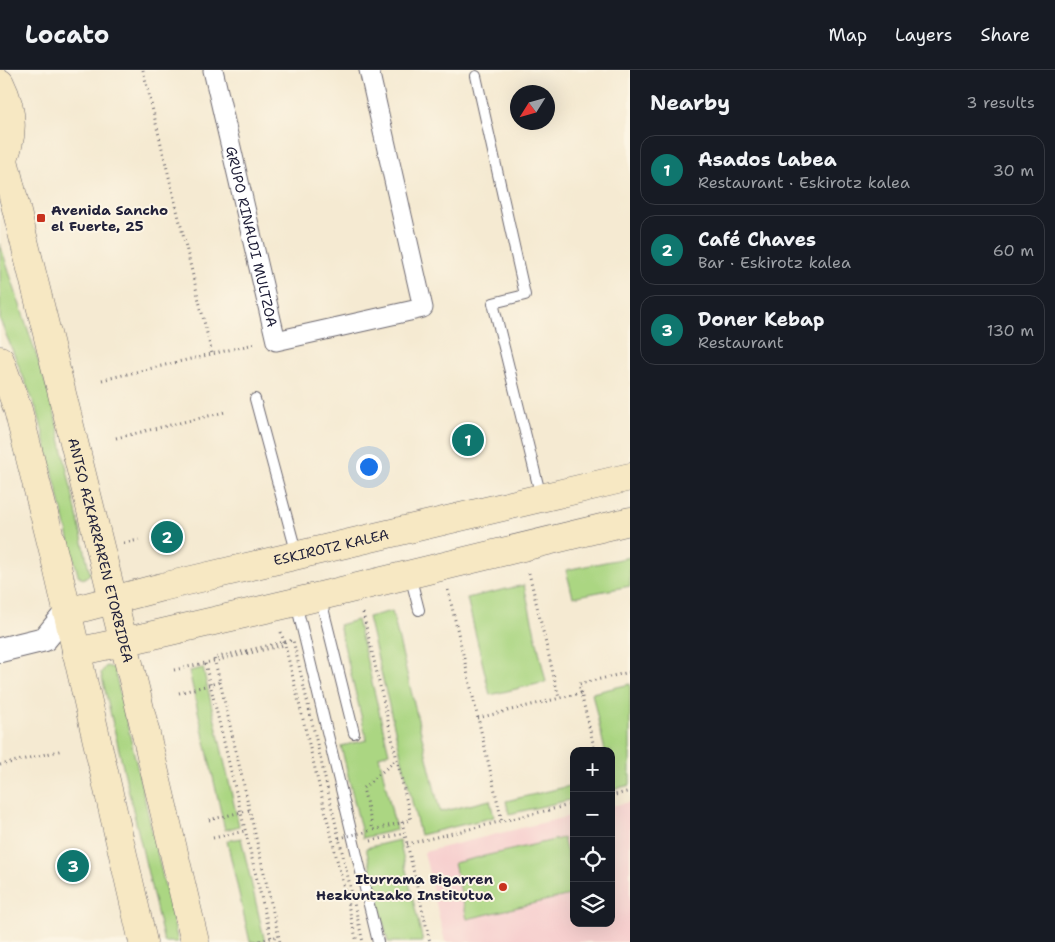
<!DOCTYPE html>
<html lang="en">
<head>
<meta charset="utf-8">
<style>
	:root { --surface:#171b24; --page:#242831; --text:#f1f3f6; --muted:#9ea1a6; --line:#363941; --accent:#0f766e }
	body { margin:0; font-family:"Shantell Sans",sans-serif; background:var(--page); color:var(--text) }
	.controls { position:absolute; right:15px; bottom:15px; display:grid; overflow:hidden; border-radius:10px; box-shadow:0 5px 20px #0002 }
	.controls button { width:45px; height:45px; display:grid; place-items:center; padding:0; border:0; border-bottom:1px solid var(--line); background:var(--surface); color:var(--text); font:25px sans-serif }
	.compass { position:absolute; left:510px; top:15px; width:45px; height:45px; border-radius:50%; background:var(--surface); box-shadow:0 5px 20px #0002; rotate:233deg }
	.you { position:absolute; left:368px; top:396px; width:18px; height:18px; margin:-12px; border:4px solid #fff; border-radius:50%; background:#1a73e8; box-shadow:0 0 0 8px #1a73e833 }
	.badge { display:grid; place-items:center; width:32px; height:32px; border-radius:50%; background:var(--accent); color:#fff; font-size:16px; font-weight:700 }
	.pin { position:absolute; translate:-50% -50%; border:2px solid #fff; box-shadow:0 1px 5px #0006 }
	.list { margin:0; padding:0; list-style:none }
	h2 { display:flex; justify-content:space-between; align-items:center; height:65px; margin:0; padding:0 20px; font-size:21px }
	h2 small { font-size:16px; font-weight:400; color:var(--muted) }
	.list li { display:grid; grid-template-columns:32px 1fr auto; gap:15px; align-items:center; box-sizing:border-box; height:70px; margin:0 10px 10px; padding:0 10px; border:1px solid var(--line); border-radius:15px }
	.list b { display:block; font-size:19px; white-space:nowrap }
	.list p { margin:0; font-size:16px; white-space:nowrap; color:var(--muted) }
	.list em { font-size:16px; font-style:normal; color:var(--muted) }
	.icon { flex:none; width:28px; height:28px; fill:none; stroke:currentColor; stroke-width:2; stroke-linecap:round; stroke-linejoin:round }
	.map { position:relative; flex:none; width:630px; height:872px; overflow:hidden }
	header { display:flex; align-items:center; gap:30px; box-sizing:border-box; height:70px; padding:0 25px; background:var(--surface); border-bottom:1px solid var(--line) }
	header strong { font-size:24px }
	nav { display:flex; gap:28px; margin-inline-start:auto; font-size:18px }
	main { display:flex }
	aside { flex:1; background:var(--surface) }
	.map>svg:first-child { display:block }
	.built { fill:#f7d0cf }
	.green { fill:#abd682; stroke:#667c5e }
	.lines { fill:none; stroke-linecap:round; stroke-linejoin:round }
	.service-casing { stroke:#6c6870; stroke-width:12 }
	.minor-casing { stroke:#6c6870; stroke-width:21 }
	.tertiary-casing { stroke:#6c6870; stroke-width:26 }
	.secondary-casing { stroke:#6c6870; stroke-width:29 }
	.path { stroke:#6c6870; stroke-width:3; stroke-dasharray:1 4; stroke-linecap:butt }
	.service { stroke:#fff; stroke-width:10 }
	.minor { stroke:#fff; stroke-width:19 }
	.tertiary { stroke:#fff; stroke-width:24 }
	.secondary { stroke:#f7e8c3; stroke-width:28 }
	.path-bridge { stroke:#6c6870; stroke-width:3; stroke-dasharray:1 4; stroke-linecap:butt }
	.poi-dot { fill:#c8321e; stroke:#fcf5e5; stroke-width:2 }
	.labels { text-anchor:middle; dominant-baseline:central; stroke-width:4; stroke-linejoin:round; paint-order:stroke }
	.poi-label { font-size:14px; font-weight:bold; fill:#22223b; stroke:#fcf5e5; text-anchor:start }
	.street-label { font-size:14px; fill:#22223b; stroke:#fcf5e5 }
</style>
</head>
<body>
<header>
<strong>Locato</strong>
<nav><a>Map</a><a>Layers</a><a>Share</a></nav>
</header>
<main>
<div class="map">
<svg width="630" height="872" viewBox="0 0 630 872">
	<rect width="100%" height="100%" fill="#fcf5e5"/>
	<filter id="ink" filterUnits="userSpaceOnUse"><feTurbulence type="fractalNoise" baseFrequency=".02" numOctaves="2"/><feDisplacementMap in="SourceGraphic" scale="10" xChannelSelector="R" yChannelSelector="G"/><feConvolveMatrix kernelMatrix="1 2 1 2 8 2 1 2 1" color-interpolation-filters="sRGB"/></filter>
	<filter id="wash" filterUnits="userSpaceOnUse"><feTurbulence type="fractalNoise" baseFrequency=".0096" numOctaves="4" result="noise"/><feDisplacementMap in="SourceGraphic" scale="20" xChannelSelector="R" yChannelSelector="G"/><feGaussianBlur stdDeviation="1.12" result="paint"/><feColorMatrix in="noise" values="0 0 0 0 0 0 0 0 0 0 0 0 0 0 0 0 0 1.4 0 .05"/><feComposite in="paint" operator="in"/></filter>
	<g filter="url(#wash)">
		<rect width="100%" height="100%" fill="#f5ead2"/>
		<path class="built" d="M630,732V872H445L424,782L574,745V853H611V736Z"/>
		<path class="green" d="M0,174L53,336L90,504L83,509L78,505L38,343L0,250Z
			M630,487V516L573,527L566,500Z
			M524,515L546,612L490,625L467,528Z
			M392,541L440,742L490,730L494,747L420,765L368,547Z
			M357,550L389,683L379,686L396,760L363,768L341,676L367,670L339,555Z
			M106,596L114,598L178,872H164L101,603Z
			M203,598L239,756L225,760L189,601Z
			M630,614V715L614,719L611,706V681H605L592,623Z
			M574,715V729L509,744L506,731Z
			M241,768L265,872H250L227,771Z
			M563,768L574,811V824L467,849L454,793Z
			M399,770L423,872H388L366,778Z"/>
	</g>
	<g filter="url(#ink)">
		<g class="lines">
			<defs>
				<path id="service" d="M476,6L525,225L493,233L541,427
					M255,329L297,485
					M410,505L419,540
					M320,526L354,663
					M296,533L378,872"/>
				<g id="minor">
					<path id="s1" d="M213,0L276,271L423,238L369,0"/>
				</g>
				<path id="tertiary" d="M0,580L45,569L67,542"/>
				<g id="secondary">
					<path d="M0,13C10,33 14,54 8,76C6,82 5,89 0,94"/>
					<path id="s2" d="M4,90L136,622L195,872"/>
					<path d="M0,290L18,340L55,488L143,872"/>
					<path id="s3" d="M67,542L162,517L630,407"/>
					<path d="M76,582L123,572L296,532L630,451"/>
				</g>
			</defs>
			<use href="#service" class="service-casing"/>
			<use href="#minor" class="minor-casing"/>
			<use href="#tertiary" class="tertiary-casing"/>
			<use href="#secondary" class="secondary-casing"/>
			<path class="path" d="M143,0L212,284
				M102,310L254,274
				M116,368L225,342
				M124,473L139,470
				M529,503L559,628
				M448,520L502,751
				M363,543L411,750L373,760L363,718L397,689
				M281,562L285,575
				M174,600L205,593
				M220,612L280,872
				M581,623L579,614L630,602
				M478,648L581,623L595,681
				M0,695L63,680
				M611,726L630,721
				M402,752L430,872
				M213,768L245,761
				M371,771L405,763
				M407,774L574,734
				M272,872L205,593L285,575L357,872"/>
			<use href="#service" class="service"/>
			<use href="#minor" class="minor"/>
			<use href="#tertiary" class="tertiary"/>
			<use href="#secondary" class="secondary"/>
			<path class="path-bridge" d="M179,623L220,612L214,588L293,570L363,872
				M209,750L250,740
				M339,768L373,760
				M255,872L279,866"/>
		</g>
	</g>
	<g class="poi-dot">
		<rect x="36" y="143" width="10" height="10" rx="2.5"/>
		<circle cx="503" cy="817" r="5"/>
	</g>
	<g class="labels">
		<g class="poi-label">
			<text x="51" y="140">Avenida Sancho<tspan x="51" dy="16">el Fuerte, 25</tspan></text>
			<text x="493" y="809" text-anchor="end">Iturrama Bigarren<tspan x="493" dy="16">Hezkuntzako Institutua</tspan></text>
		</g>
		<g class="street-label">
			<text stroke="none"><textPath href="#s1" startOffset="171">GRUPO RINALDI MULTZOA</textPath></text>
			<text stroke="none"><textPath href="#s3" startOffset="272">ESKIROTZ KALEA</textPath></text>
			<text stroke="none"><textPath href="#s2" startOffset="402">ANTSO AZKARRAREN ETORBIDEA</textPath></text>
		</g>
	</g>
</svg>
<div class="controls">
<button>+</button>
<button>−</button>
<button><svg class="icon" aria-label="locate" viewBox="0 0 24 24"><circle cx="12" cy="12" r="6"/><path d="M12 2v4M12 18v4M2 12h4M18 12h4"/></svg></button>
<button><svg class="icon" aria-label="layers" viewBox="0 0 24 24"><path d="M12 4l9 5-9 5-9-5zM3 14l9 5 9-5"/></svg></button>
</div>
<svg class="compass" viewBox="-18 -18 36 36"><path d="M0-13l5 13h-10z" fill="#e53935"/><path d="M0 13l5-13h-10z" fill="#9ea1a6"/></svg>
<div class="you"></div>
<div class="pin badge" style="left:468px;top:370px">1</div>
<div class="pin badge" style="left:167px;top:467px">2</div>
<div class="pin badge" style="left:73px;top:796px">3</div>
</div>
<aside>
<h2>Nearby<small>3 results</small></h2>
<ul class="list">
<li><span class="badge">1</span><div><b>Asados Labea</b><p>Restaurant · Eskirotz kalea</p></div><em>30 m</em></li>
<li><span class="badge">2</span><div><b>Café Chaves</b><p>Bar · Eskirotz kalea</p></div><em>60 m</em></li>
<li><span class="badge">3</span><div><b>Doner Kebap</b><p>Restaurant</p></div><em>130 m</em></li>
</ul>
</aside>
</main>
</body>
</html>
